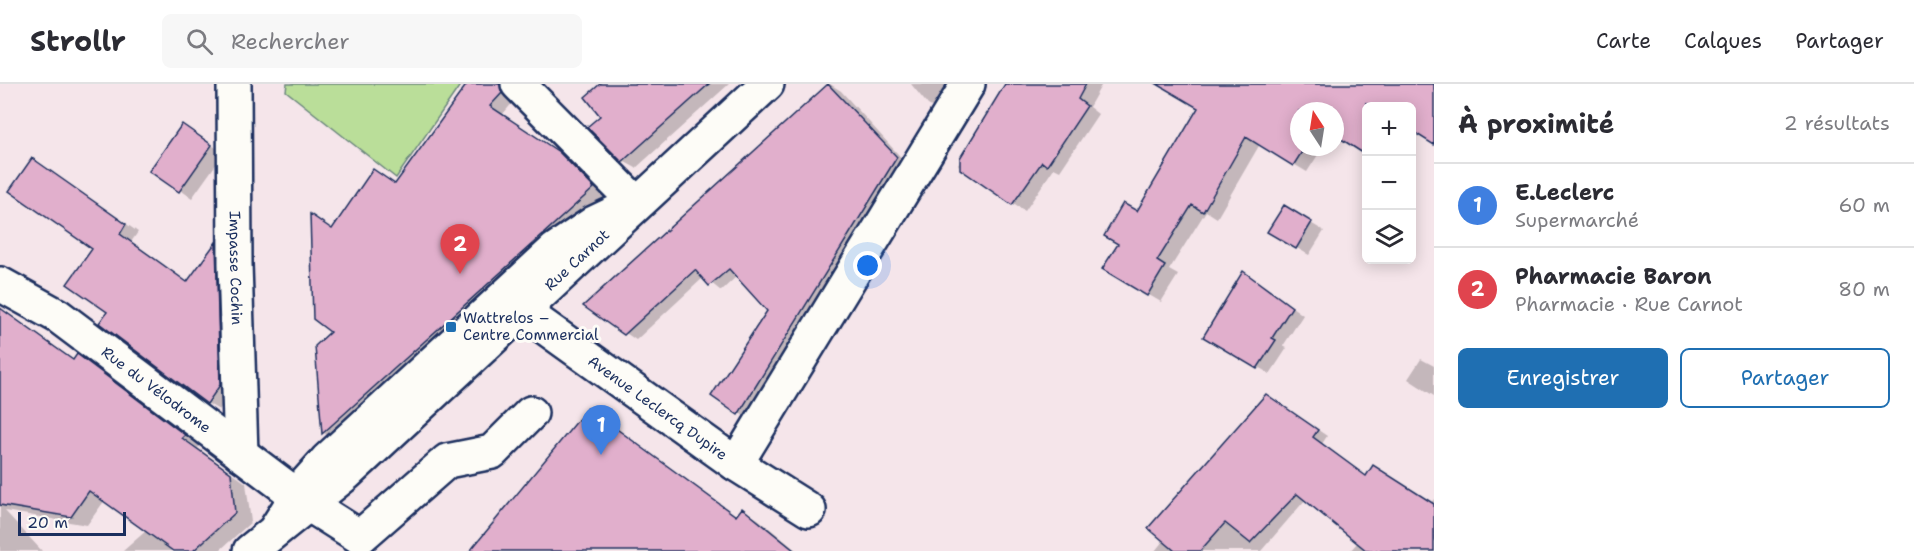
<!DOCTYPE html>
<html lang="fr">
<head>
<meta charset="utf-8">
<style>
	:root { --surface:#fff; --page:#f7f7f7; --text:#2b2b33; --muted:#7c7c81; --line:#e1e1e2; --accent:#1f6fb2 }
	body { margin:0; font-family:"Shantell Sans",sans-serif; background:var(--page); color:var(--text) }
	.controls { position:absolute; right:18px; top:18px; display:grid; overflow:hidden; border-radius:9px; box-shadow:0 3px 15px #0003 }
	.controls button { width:54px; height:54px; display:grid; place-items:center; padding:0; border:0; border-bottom:2px solid var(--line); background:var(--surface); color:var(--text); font:30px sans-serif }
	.compass { position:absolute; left:1290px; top:18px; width:54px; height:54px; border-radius:50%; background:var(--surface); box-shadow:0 3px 15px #0003; rotate:348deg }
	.scale { position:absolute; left:18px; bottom:15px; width:108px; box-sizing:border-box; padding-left:6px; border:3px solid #1b2f5e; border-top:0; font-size:16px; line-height:21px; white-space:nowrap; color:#1b2f5e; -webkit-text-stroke:4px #fdfcf7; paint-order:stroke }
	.you { position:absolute; left:868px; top:182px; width:21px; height:21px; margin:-15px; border:4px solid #fff; border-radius:50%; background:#1a73e8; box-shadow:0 0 0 9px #1a73e833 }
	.badge { display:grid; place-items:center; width:39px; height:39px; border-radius:50%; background:var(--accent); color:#fff; font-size:20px; font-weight:700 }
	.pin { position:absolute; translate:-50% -50px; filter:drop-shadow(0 2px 3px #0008) }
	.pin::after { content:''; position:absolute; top:32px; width:21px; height:18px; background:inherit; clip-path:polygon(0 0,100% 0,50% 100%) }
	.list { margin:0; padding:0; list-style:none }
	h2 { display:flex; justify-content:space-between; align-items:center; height:78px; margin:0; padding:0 24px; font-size:26px }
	h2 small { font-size:20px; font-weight:400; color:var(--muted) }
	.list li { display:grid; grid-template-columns:39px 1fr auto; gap:18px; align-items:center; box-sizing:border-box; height:84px; padding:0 24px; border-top:2px solid var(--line) }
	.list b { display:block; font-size:22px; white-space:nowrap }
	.list p { margin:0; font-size:20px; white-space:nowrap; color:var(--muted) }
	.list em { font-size:20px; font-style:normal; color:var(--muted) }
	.actions { display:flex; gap:12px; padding:18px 24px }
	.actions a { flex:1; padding:14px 0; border:2px solid var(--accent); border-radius:9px; text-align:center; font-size:21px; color:var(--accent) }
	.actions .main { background:var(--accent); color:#fff }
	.icon { flex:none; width:33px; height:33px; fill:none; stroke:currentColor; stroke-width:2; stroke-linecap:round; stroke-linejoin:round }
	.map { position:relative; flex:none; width:1434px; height:467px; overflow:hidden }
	header { display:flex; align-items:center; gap:36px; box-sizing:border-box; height:84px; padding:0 30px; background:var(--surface); border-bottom:2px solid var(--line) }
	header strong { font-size:28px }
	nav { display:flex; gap:33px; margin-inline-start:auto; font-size:21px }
	.search { width:420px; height:54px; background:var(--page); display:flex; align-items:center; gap:15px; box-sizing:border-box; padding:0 21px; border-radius:9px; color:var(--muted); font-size:22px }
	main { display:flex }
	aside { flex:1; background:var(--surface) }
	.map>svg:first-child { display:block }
	.green { fill:#bade99; stroke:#6a867c; stroke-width:1.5 }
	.shadow { fill:#0003 }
	.building { fill:#e1afcc; stroke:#1b2f5e; stroke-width:1.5 }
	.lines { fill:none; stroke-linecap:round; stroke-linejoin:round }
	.minor-casing { stroke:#1b2f5e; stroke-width:38 }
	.major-casing { stroke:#1b2f5e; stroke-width:38 }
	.minor { stroke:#fdfcf7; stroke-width:33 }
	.major { stroke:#fdfcf7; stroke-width:33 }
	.poi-dot { fill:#1f6fb2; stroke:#fdfcf7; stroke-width:2 }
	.labels { text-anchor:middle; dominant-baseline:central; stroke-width:6; stroke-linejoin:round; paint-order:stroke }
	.street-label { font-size:15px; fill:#1b2f5e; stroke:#fdfcf7 }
	.poi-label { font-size:15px; fill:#1b2f5e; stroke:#fdfcf7; text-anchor:start }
</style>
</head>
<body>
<header>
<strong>Strollr</strong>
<div class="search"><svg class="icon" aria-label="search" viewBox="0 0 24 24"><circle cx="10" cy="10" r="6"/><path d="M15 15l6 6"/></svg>Rechercher</div>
<nav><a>Carte</a><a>Calques</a><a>Partager</a></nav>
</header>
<main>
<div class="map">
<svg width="1434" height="467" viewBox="0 0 1434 467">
	<rect width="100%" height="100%" fill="#f5e5ea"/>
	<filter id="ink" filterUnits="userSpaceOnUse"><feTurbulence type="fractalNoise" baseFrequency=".0167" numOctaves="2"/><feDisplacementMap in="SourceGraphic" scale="12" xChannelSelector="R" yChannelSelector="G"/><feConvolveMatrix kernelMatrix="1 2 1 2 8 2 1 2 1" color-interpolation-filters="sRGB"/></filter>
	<g filter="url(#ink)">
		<path class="green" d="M287,0H461L396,94L286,7Z"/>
		<path class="shadow" d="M475,0H498L514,17L502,31L573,78L607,112L336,357L324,349L316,262L333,248V146L397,101Z
			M602,0H729L636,84L623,77L589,43L602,32Z
			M830,0L841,7L907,80L750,336L714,312L769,226L737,192L721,207L704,193L636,256L586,222Z
			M911,0H953L937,26L928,21Z
			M1007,0H1102L1089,23L1098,30L1060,87L1054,84L1025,127L958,81Z
			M1191,0H1434V59L1412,45V22H1366V69L1335,49V27H1299V63H1323L1307,88L1260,60L1217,134L1206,127L1169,186L1178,191L1161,218L1105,185L1200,24Z
			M182,42L224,69L192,114L151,86Z
			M44,83L138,148L131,158L188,199L217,160L228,166L232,309L219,326L207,319L109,228L94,164Z
			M1284,123L1324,147L1309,171L1269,148Z
			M1255,196L1303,231L1283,262L1287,264L1270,290L1205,252Z
			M0,223L74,276L77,272L93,281L200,361L198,364L246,399L251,438L219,467H123L147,446L105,416L87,441L5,427L42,467H0Z
			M1421,275L1434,282V312L1408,295Z
			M1275,317L1327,352L1322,360L1367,393L1431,419L1434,415V467H1350L1358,458L1306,415L1261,467H1155Z
			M588,326L737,432L742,426L758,435L797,467H471Z"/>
		<path class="building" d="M467,0H500L502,9L490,22L559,68L594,104L322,350L315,262L330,248L313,235L310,130L332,145L373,85L395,100Z
			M600,0H709L622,78L587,43L600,32L585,13Z
			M828,0L897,73L738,331L711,312L767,227L729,185L709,202L695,186L624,251L583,222Z
			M1005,0H1086L1078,15L1087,22L1047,82L1042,78L1012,121L960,85V74Z
			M1157,0H1434V61L1412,47V22H1372L1366,19V71L1335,51V27H1299V63H1305L1293,82L1246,53L1203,128L1192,121L1157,177L1165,182L1147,212L1102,185L1118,160L1104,152L1123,119L1137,127L1198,24Z
			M182,40L212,61L179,108L149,87Z
			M32,74L126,140L120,150L187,198L216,158L220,301L207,320L99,239L107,228L67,200L92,165L9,107Z
			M1284,121L1312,138L1296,165L1267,148Z
			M1243,187L1292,223L1272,254L1276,256L1257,285L1203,253Z
			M0,224L73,276L77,270L185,351L182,354L231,389L235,429L193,467H173L89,407L71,433L0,421Z
			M1266,310L1318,346L1313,353L1366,392L1373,381L1434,420V467H1367L1297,410L1250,459L1225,439L1200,467H1175L1148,444Z
			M588,324L736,432L742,424L795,467H470Z"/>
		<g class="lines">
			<defs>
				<g id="minor">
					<path id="s1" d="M234,0L235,180L241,370"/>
					<path id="s2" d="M0,200L58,232L308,420L360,453L447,377L492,368L531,329"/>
					<path id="s3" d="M521,226L736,380L809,426"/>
					<path d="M736,380L968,0"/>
					<path d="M277,443L301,405L327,376L556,165L594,139L636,119L518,0"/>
				</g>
				<g id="major">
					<path id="s4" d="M250,467L346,390L767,0"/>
				</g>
			</defs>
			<use href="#minor" class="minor-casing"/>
			<use href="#major" class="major-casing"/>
			<use href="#minor" class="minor"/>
			<use href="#major" class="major"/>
		</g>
	</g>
	<rect class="poi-dot" x="445" y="237" width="12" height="12" rx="3"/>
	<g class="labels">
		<g class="street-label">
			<text stroke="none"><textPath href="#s4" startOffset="438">Rue Carnot</textPath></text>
			<text stroke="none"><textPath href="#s1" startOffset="184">Impasse Cochin</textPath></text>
			<text stroke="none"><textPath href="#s2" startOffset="189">Rue du Vélodrome</textPath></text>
			<text stroke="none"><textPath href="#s3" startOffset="168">Avenue Leclercq Dupire</textPath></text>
		</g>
		<g class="poi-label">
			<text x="463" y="234">Wattrelos –<tspan x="463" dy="17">Centre Commercial</tspan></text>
		</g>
	</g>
</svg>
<div class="controls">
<button>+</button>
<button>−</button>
<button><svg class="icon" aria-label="layers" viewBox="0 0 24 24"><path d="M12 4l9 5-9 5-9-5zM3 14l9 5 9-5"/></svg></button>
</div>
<svg class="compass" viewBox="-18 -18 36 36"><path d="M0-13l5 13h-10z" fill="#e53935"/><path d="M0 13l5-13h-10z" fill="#7c7c81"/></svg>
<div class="scale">20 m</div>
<div class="you"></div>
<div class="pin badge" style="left:601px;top:371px;background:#3f7fe0">1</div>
<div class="pin badge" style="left:460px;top:190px;background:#e0444e">2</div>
</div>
<aside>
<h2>À proximité<small>2 résultats</small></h2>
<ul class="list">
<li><span class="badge" style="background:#3f7fe0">1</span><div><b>E.Leclerc</b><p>Supermarché</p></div><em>60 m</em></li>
<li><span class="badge" style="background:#e0444e">2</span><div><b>Pharmacie Baron</b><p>Pharmacie · Rue Carnot</p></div><em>80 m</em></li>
</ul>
<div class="actions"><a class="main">Enregistrer</a><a>Partager</a></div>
</aside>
</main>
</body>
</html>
